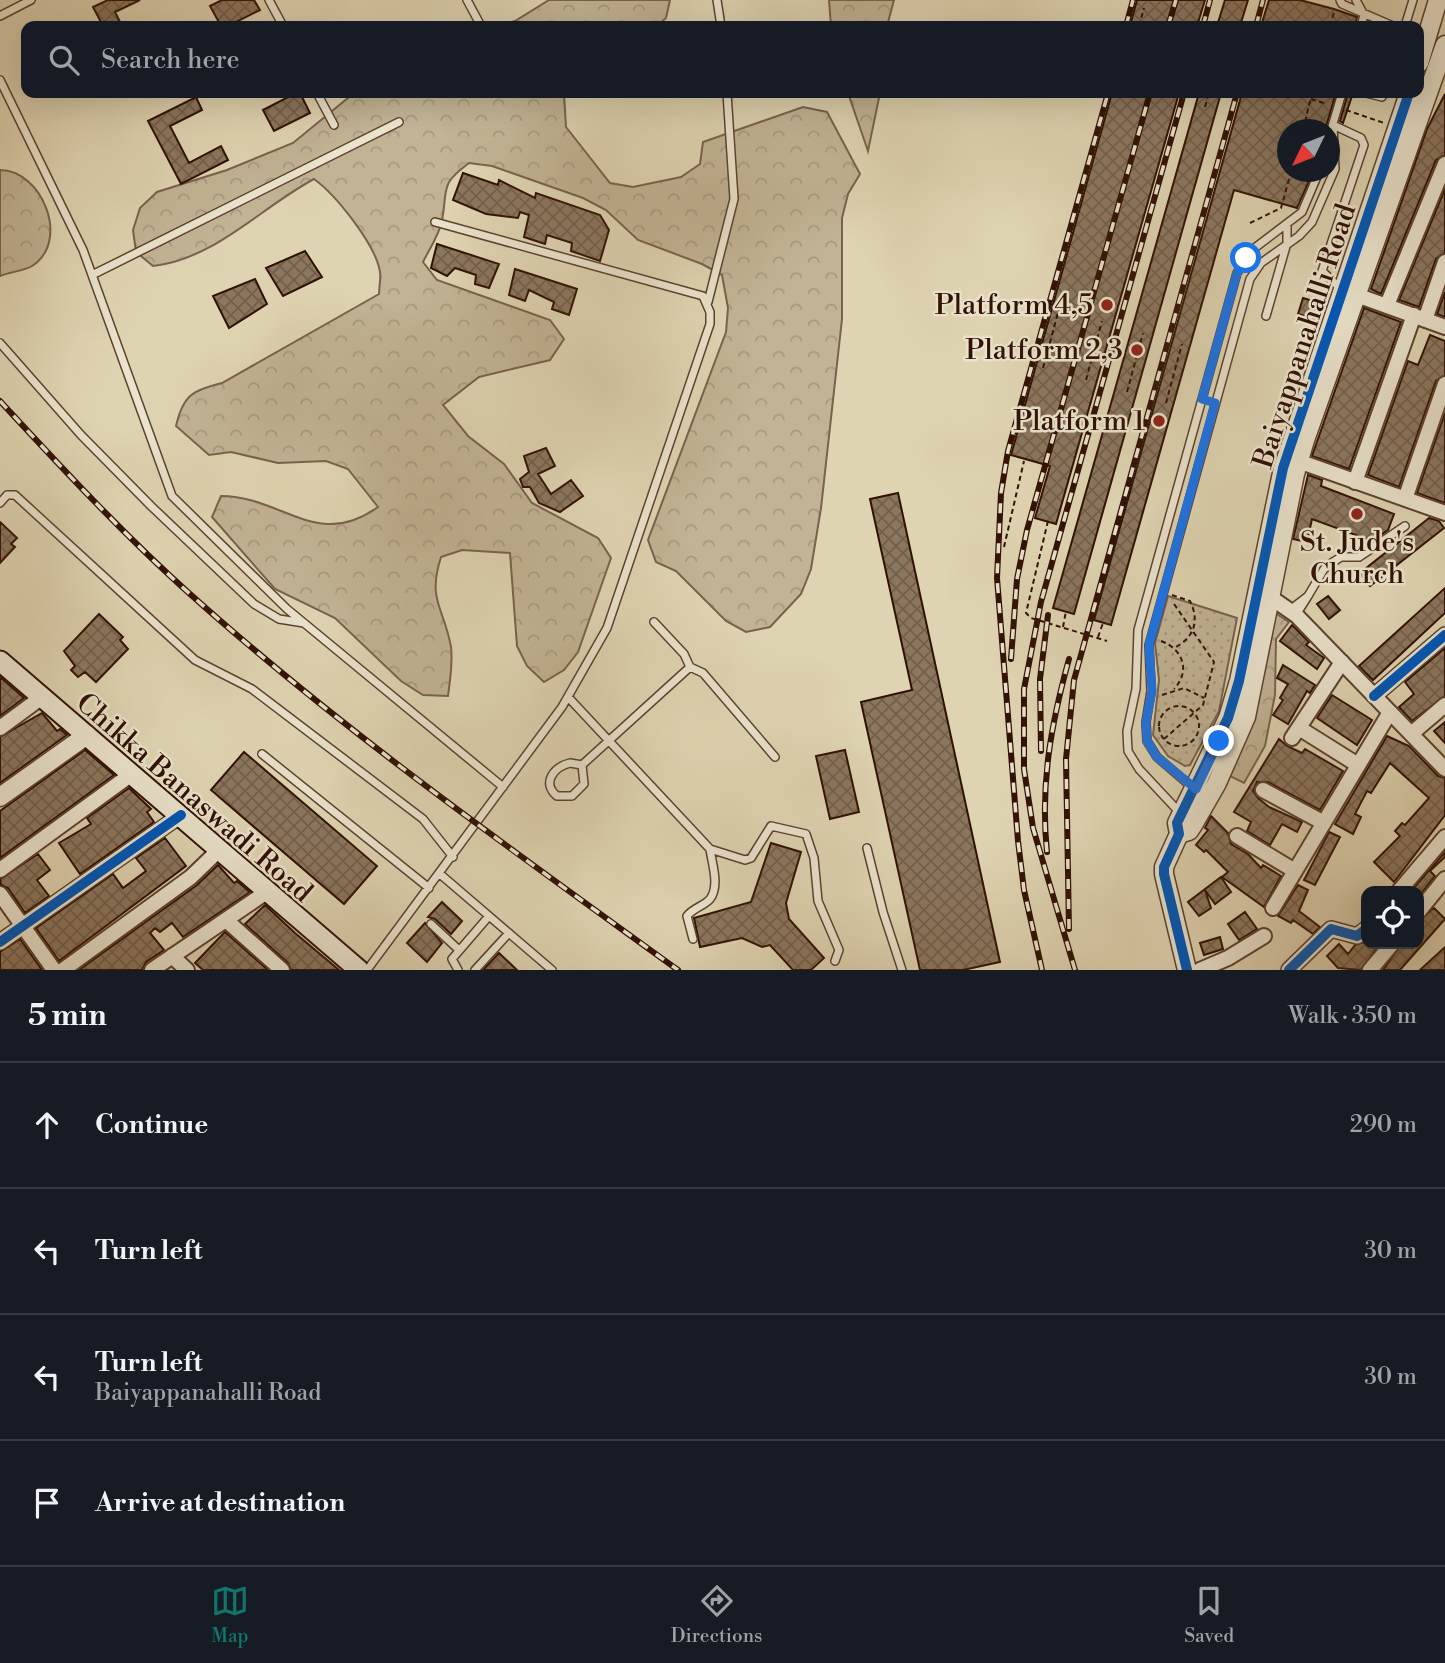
<!DOCTYPE html>
<html lang="en">
<head>
<meta charset="utf-8">
<style>
	:root { --surface:#171b24; --page:#242831; --text:#f1f3f6; --muted:#9ea1a6; --line:#363941; --accent:#0f766e }
	body { margin:0; font-family:"Libre Bodoni",serif; background:var(--page); color:var(--text) }
	.controls { position:absolute; right:21px; bottom:21px; display:grid; overflow:hidden; border-radius:14px; box-shadow:0 7px 28px #0002 }
	.controls button { width:63px; height:63px; display:grid; place-items:center; padding:0; border:0; border-bottom:2px solid var(--line); background:var(--surface); color:var(--text); font:35px sans-serif }
	.compass { position:absolute; left:1277px; top:119px; width:63px; height:63px; border-radius:50%; background:var(--surface); box-shadow:0 7px 28px #0002; rotate:227deg }
	.stop { position:absolute; width:21px; height:21px; margin:-16px; border:5px solid #1a73e8; border-radius:50%; background:#fff }
	.stop.end { background:#1a73e8; border-color:#fff; box-shadow:0 2px 7px #0008 }
	.list { margin:0; padding:0; list-style:none }
	h2 { display:flex; justify-content:space-between; align-items:center; height:91px; margin:0; padding:0 28px; font-size:30px }
	h2 small { font-size:23px; font-weight:400; color:var(--muted) }
	.list li { display:grid; grid-template-columns:46px 1fr auto; gap:21px; align-items:center; box-sizing:border-box; height:126px; padding:0 28px; border-top:2px solid var(--line) }
	.list b { display:block; font-size:26px; white-space:nowrap }
	.list p { margin:0; font-size:23px; white-space:nowrap; color:var(--muted) }
	.list em { font-size:23px; font-style:normal; color:var(--muted) }
	.icon { flex:none; width:38px; height:38px; fill:none; stroke:currentColor; stroke-width:2; stroke-linecap:round; stroke-linejoin:round }
	.map { position:relative; flex:none; width:1445px; height:970px; overflow:hidden }
	.search { position:absolute; background:var(--surface); box-shadow:0 7px 28px #0002; left:21px; right:21px; top:21px; height:77px; display:flex; align-items:center; gap:18px; box-sizing:border-box; padding:0 24px; border-radius:14px; color:var(--muted); font-size:26px }
	.sheet { height:595px; background:var(--surface) }
	nav { display:flex; justify-content:space-around; align-items:center; box-sizing:border-box; height:98px; border-top:2px solid var(--line); background:var(--surface); font-size:19px; color:var(--muted) }
	nav a { display:grid; justify-items:center; gap:4px }
	nav .on { color:var(--accent) }
	.map>svg:first-child { display:block }
	.forest { fill:url(#forest-crowns); stroke:#79624c; stroke-width:2 }
	.garden { fill:url(#garden-dots); stroke:#79624c; stroke-width:2 }
	.building { fill:url(#building-cross-hatch); stroke:#311103; stroke-width:2 }
	.lines { fill:none; stroke-linecap:round; stroke-linejoin:round }
	.service-casing { stroke:#5c422f; stroke-width:10 }
	.minor-casing { stroke:#5c422f; stroke-width:18 }
	.tertiary-casing { stroke:#5c422f; stroke-width:21 }
	.secondary-casing { stroke:#311103; stroke-width:23 }
	.path { stroke:#311103; stroke-width:2; stroke-dasharray:5 3.5; stroke-linecap:butt }
	.service { stroke:#eae3cd; stroke-width:7 }
	.minor { stroke:#eae3cd; stroke-width:14 }
	.tertiary { stroke:#eae3cd; stroke-width:18 }
	.secondary { stroke:#eae3cd; stroke-width:19 }
	.rail-casing { stroke:#311103; stroke-width:6 }
	.rail { stroke:#eae3cd; stroke-width:3.5; stroke-dasharray:10; stroke-linecap:butt }
	.cycleway-casing { stroke:#eae3cd; stroke-width:15 }
	.cycleway { stroke:#0057b8; stroke-width:10 }
	.route { stroke:#1a73e8; stroke-width:9 }
	.poi-dot { fill:#8f2418; stroke:#eae3cd; stroke-width:2.5 }
	.labels { text-anchor:middle; dominant-baseline:central; stroke-width:5; stroke-linejoin:round; paint-order:stroke }
	.poi-label { font-size:28px; fill:#311103; stroke:#eae3cd; text-anchor:end }
	.street-label { font-size:28px; fill:#311103; stroke:#eae3cd }
</style>
</head>
<body>
<div class="map">
<svg width="1445" height="970" viewBox="0 0 1445 970">
	<defs>
		<pattern id="forest-crowns" width="20" height="18" patternUnits="userSpaceOnUse" patternTransform="scale(1.75)"><rect width="20" height="18" fill="#c1b394"/><path d="M2 6a3 3 0 1 1 6 0M12 15a3 3 0 1 1 6 0" fill="none" stroke="#a6997e"/></pattern>
		<pattern id="garden-dots" width="8" height="8" patternUnits="userSpaceOnUse" patternTransform="scale(1.75)"><rect width="8" height="8" fill="#c1b394"/><path d="M2 2h.1M6 6h.1" fill="none" stroke="#a6997e" stroke-width="1.8" stroke-linecap="round"/></pattern>
		<pattern id="building-cross-hatch" width="8" height="8" patternUnits="userSpaceOnUse" patternTransform="scale(1.75)"><rect width="8" height="8" fill="#8b765e"/><path d="M0 0l8 8M0 8l8-8" fill="none" stroke="#725f4b"/></pattern>
	</defs>
	<rect width="100%" height="100%" fill="#dfd4b2"/>
	<filter id="stains"><feTurbulence type="fractalNoise" baseFrequency=".00286" numOctaves="4"/><feColorMatrix values="0 0 0 0 .2 0 0 0 0 .09 0 0 0 0 .02 0 0 0 .5 -.17"/></filter>
	<radialGradient id="worn" r=".72"><stop offset=".6" stop-color="#630" stop-opacity="0"/><stop offset="1" stop-color="#630" stop-opacity=".3"/></radialGradient>
	<path class="forest" d="M549,0H670L666,18L657,26H494L515,21Z
		M829,0H894L887,26H831Z
		M354,93H564L566,127L610,183L633,187L681,177L700,164L703,142L803,107L827,112L860,174L848,194L842,218V319L821,508L811,569L801,594L770,627L746,632L726,621L676,571L656,562L648,540L726,332L728,308L722,275L702,264L638,240L606,210L583,198L492,166L469,163C439,185 448,189 442,221C439,235 429,250 423,262L437,280L550,320L564,339L550,360L479,377L443,405L468,436L504,464L532,503L598,538L611,558L578,652L564,670L544,682L527,666L517,646L510,553L462,550L441,557C427,601 444,607 451,647C453,663 450,680 448,696L423,695L401,681L335,618L275,589L212,517L221,496C282,496 317,551 378,507L348,469L326,461L278,463L231,452L209,455L176,426C183,395 193,390 222,383L379,294C379,287 381,279 380,272C376,245 336,195 314,179C260,208 215,259 153,266L136,252L133,230L140,208L157,192L227,170L293,143Z
		M848,93H880L868,151Z
		M0,170C42,170 71,241 32,266C24,271 9,272 0,276Z
		M1272,611L1289,622L1276,639L1275,695L1265,746L1244,783L1226,774L1258,704Z"/>
	<path class="garden" d="M1168,596L1237,618L1219,711L1190,765L1185,766L1168,756L1153,735L1159,680L1155,643Z"/>
	<path class="building" d="M108,0H140L115,12L122,26H103L93,7Z
		M222,0H254L260,10L228,26H221L210,6Z
		M1137,0H1205L1197,26H1130Z
		M1225,0H1248L1240,26H1217Z
		M1269,0H1300L1334,9L1357,17L1355,26H1261Z
		M296,93H300L310,113L274,131L263,110Z
		M1112,93H1179L1056,524L1035,518L1050,466L1011,455Z
		M1199,93H1221L1074,614L1053,608Z
		M1242,93H1336L1325,130H1287V172H1313L1297,208L1234,190L1111,625L1094,620Z
		M1348,93H1353L1343,123L1340,121Z
		M1445,94V155L1436,160L1381,294L1371,289L1427,129Z
		M196,97L202,110L170,126L189,163L221,146L228,160L181,184L148,121Z
		M463,173L498,185L499,180L535,198L536,193L600,215L609,230L600,261L571,251L572,243L547,235L545,244L524,237L529,215L520,212L518,218L486,214L453,200Z
		M1445,189V253L1436,259L1419,307L1399,300Z
		M437,244L499,264L489,288L475,284L476,275L455,268L447,276L431,268Z
		M305,251L322,277L283,296L266,268Z
		M515,269L577,289L569,315L552,309L554,302L529,290L525,301L509,295Z
		M255,279L267,304L229,328L213,296Z
		M1445,292V317L1437,314Z
		M1303,298L1319,303L1314,319L1298,314Z
		M1364,308L1401,322L1349,469L1312,456Z
		M1430,335L1445,341V375L1436,381L1399,487L1368,475L1408,361L1418,365Z
		M1445,413V503L1417,493Z
		M546,448L555,466L538,474L551,494L571,480L583,496L560,512L539,503L530,487H523L520,479L529,472L524,456Z
		M1308,475L1322,480L1321,486L1394,514L1388,530L1372,541L1312,519L1307,542L1293,539Z
		M898,493L1000,962L963,970H920L861,702L912,690L870,499Z
		M1429,518L1439,521L1444,528L1370,586L1360,573Z
		M0,522L17,538L11,544L15,547L0,563Z
		M1445,588V613L1373,680L1359,666Z
		M1328,596L1340,610L1329,619L1317,604Z
		M99,614L123,637L120,640L128,649L96,682L85,672L78,677L71,670L75,666L64,651Z
		M1292,625L1309,642L1306,645L1324,658L1317,669L1280,641Z
		M1445,648V696L1412,721L1399,707L1414,694L1405,682Z
		M1283,665L1315,685L1310,693L1307,691L1288,724L1273,715L1283,700L1280,698L1288,684L1277,678Z
		M0,677L24,698L0,716Z
		M1332,695L1372,720L1357,745L1317,718Z
		M42,713L57,731L60,729L67,735L0,783V737Z
		M1445,722V743L1434,731Z
		M1387,736L1409,746L1438,776L1445,778V815L1394,882L1374,862L1400,836L1395,831L1402,823L1405,825L1429,798L1390,763L1371,793L1367,791L1355,814L1361,817L1353,834L1335,824Z
		M1279,739L1287,746L1302,753L1305,749L1343,771L1320,810L1268,782H1257L1253,791L1258,798L1269,807L1302,822L1297,832L1282,824L1270,845L1247,831L1251,822L1234,812Z
		M85,750L114,775L0,858V811Z
		M845,750L859,812L830,819L816,756Z
		M244,752L377,866L344,904L211,790Z
		M129,788L151,809L147,812L154,822L80,874L59,843L91,824L87,818Z
		M1211,816L1228,833L1231,844L1248,854L1261,868L1263,865L1281,876L1264,907L1222,877L1228,872L1206,850L1204,852L1196,845L1208,830L1205,828Z
		M1329,832L1340,837L1315,885L1304,880Z
		M165,838L186,866L59,961L36,928L113,874L123,888L146,871L136,858Z
		M771,843L801,852L786,903L789,919L824,958L811,970H793L770,945L762,947L742,938L700,947L694,918L751,902Z
		M1445,852V857L1430,871L1435,876L1419,896V891H1411Z
		M38,854L50,870L37,880L49,896L25,913L8,888L1,885L0,879Z
		M218,865L234,883L237,881L250,892L183,937L172,923L160,932L155,928L150,933L164,950L146,962L142,970H79L197,885Z
		M1221,877L1231,892L1215,904L1205,890L1211,908L1199,916L1188,902Z
		M1298,885L1308,890L1299,911L1320,927L1313,934L1293,920L1291,923L1278,916Z
		M442,902L462,921L451,934L435,919L428,917Z
		M265,905L295,933L339,970H291L288,963L245,924Z
		M1434,908L1445,919L1400,970H1383L1401,944H1419V920Z
		M1245,912L1257,929L1239,940L1228,924Z
		M425,923L442,943L427,962L407,943Z
		M225,932L268,970H203L195,963Z
		M1220,937L1223,949L1204,955L1200,943Z
		M20,939L42,970H0V952Z
		M1366,941V944H1380L1361,970L1338,968L1327,956L1339,944L1348,954L1355,945Z
		M1445,947V970H1420Z
		M499,953L517,970H483Z"/>
	<g class="lines">
		<defs>
			<path id="service" d="M269,0L283,26
				M467,0L481,26
				M717,0L721,26
				M1340,0L1342,4L1393,26
				M1356,0L1364,15L1361,26
				M0,16L31,0
				M1405,26L1413,0
				M0,80L83,250L172,496L287,609L503,787
				M317,93L334,125
				M1366,93L1382,97L1384,93
				M1333,125L1361,138L1364,145L1322,271L1341,289
				M1331,130L1342,93
				M92,275L399,122
				M708,302L734,199L727,93
				M1266,316L1287,243V224
				M0,343L81,435L152,507L254,604L279,619L304,623
				M0,503L7,495H15L195,660L252,689L423,819L453,857
				M1308,596L1324,569L1333,562L1341,557H1359L1405,526
				M1290,610L1308,596L1296,615
				M654,622L684,654L690,667
				M568,697L710,849L745,860L751,858L771,826L806,834L814,858L818,901L839,950L835,961
				M262,754L429,888
				M570,763L582,765L584,784L572,796H557C541,783 554,767 570,763Z
				M582,765L690,667L703,673L775,757
				M1193,788L1157,757L1147,741L1146,722L1151,691L1149,645L1250,279L1261,263L1299,236L1312,222L1335,169L1333,125
				M1182,815L1139,769L1128,751L1127,731L1136,689L1138,630L1237,273L1252,250L1302,212L1319,172
				M867,848L883,912L902,970
				M440,874L552,970
				M431,924L459,950
				M693,939L687,916C693,908 704,906 710,899C720,886 712,864 710,849
				M367,970L562,707L607,628L710,324V312L703,296L435,222
				M458,970L452,959L489,916
				M475,970L509,933"/>
			<path id="minor" d="M1348,292L1445,327
				M1387,305L1445,164
				M1425,320L1445,262
				M1298,461L1445,513
				M1355,482L1414,315
				M1405,499L1445,384
				M1262,595L1270,597L1296,615L1445,769
				M1374,696L1445,635
				M0,728L42,697
				M1299,728L1358,765
				M1411,734L1445,705
				M1292,738L1342,662
				M1263,790L1324,823
				M1237,836L1295,871
				M0,870L133,773
				M1399,891L1445,837
				M0,894L54,970
				M1273,908L1390,712
				M1419,911L1445,879
				M226,920L282,970
				M0,942L181,815
				M172,956L187,970
				M63,970L191,877L220,849
				M152,970L268,891
				M1200,970L1228,958L1264,936
				M1289,970L1331,929L1357,936L1366,929
				M1370,970L1392,944"/>
			<path id="tertiary" d="M1419,63L1438,0
				M0,797L87,735
				M1179,834L1189,831L1193,825L1217,783L1246,717L1295,474L1305,440L1445,45
				M1187,970L1164,874V867L1179,834L1177,823L1228,718L1239,681L1283,468L1409,93"/>
			<path id="secondary" d="M0,661L359,970"/>
		</defs>
		<use href="#service" class="service-casing"/>
		<use href="#minor" class="minor-casing"/>
		<use href="#tertiary" class="tertiary-casing"/>
		<use href="#secondary" class="secondary-casing"/>
		<path class="path" d="M1139,26L1144,8
			M1185,26L1187,21
			M1330,26L1335,9
			M1165,95L1166,93
			M1311,99L1327,104
			M1205,107L1209,93
			M1346,110L1384,123
			M1303,130L1312,93
			M1250,223L1281,208L1291,172
			M1043,368L1059,309
			M1086,380L1102,321
			M1127,392L1143,333
			M1166,403L1182,344
			M1048,521L1026,613L1031,618L1107,641
			M1004,547L1024,461
			M1172,595L1190,601C1200,621 1194,638 1174,648
			M1063,627L1066,611
			M1098,637L1103,623
			M1161,641C1183,649 1191,671 1174,689
			M1162,695L1184,688L1204,698
			M1159 726a20 20 0 1 1 40 0a20 20 0 1 1-40 0Z
			M1164,739L1203,705L1214,662L1172,601"/>
		<use href="#service" class="service"/>
		<use href="#minor" class="minor"/>
		<use href="#tertiary" class="tertiary"/>
		<use href="#secondary" class="secondary"/>
		<defs>
			<path id="rail" d="M1126,26L1133,0
				M1168,26L1176,0
				M1203,26L1210,0
				M1256,26L1263,0
				M0,401C61,467 123,534 190,594C343,731 511,849 678,970
				M1011,659L1017,579L1027,530L1150,93
				M1041,751L1040,679L1048,615
				M1047,852C1040,785 1051,724 1069,659
				M1069,929L1066,759L1074,680L1237,93
				M1042,970L1024,890L1018,841L997,578L1001,493L1008,451L1108,93
				M1075,970L1033,828L1024,769V689L1041,602L1184,93"/>
		</defs>
		<use href="#rail" class="rail-casing"/>
		<use href="#rail" class="rail"/>
		<defs>
			<path id="cycleway" d="M1374,696L1445,635
				M0,942L181,815
				M1187,970L1164,874V867L1179,834L1177,823L1228,718L1239,681L1283,468L1409,93
				M1289,970L1331,929L1357,936L1366,929"/>
		</defs>
		<use href="#cycleway" class="cycleway-casing"/>
		<use href="#cycleway" class="cycleway"/>
	</g>
	<g class="lines">
		<path class="route" d="M1219,741L1196,789L1157,757L1147,741L1146,722L1152,691L1149,645L1215,403L1202,399L1237,273L1246,258"/>
	</g>
	<g class="poi-dot">
		<circle cx="1107" cy="305" r="7"/>
		<circle cx="1137" cy="350" r="7"/>
		<circle cx="1159" cy="421" r="7"/>
		<circle cx="1357" cy="514" r="7"/>
	</g>
	<g class="labels">
		<g class="poi-label">
			<text x="1093" y="305">Platform 4,5</text>
			<text x="1123" y="350">Platform 2,3</text>
			<text x="1145" y="421">Platform 1</text>
			<text x="1357" y="542" text-anchor="middle">St. Jude's<tspan x="1357" dy="32">Church</tspan></text>
		</g>
		<g class="street-label">
			<text transform="translate(1305 336) rotate(-72)">Baiyappanahalli Road</text>
			<text transform="translate(194 798) rotate(41)">Chikka Banaswadi Road</text>
		</g>
	</g>
	<rect width="100%" height="100%" filter="url(#stains)"/>
	<rect width="100%" height="100%" fill="url(#worn)"/>
</svg>
<div class="controls">
<button><svg class="icon" aria-label="locate" viewBox="0 0 24 24"><circle cx="12" cy="12" r="6"/><path d="M12 2v4M12 18v4M2 12h4M18 12h4"/></svg></button>
</div>
<svg class="compass" viewBox="-18 -18 36 36"><path d="M0-13l5 13h-10z" fill="#e53935"/><path d="M0 13l5-13h-10z" fill="#9ea1a6"/></svg>
<div class="stop" style="left:1246px;top:258px"></div>
<div class="stop end" style="left:1219px;top:741px"></div>
<div class="search"><svg class="icon" aria-label="search" viewBox="0 0 24 24"><circle cx="10" cy="10" r="6"/><path d="M15 15l6 6"/></svg>Search here</div>
</div>
<section class="sheet">
<h2>5 min<small>Walk · 350 m</small></h2>
<ul class="list">
<li><svg class="icon" aria-label="ahead" viewBox="0 0 24 24"><path d="M12 20V5M6 11l6-6 6 6"/></svg><div><b>Continue</b></div><em>290 m</em></li>
<li><svg class="icon" aria-label="left" viewBox="0 0 24 24"><path d="M17 20v-9H6M10 6l-5 5 5 5"/></svg><div><b>Turn left</b></div><em>30 m</em></li>
<li><svg class="icon" aria-label="left" viewBox="0 0 24 24"><path d="M17 20v-9H6M10 6l-5 5 5 5"/></svg><div><b>Turn left</b><p>Baiyappanahalli Road</p></div><em>30 m</em></li>
<li><svg class="icon" aria-label="arrive" viewBox="0 0 24 24"><path d="M6 21V4h12l-3 4 3 4H6"/></svg><div><b>Arrive at destination</b></div></li>
</ul>
</section>
<nav>
<a class="on"><svg class="icon" aria-label="map" viewBox="0 0 24 24"><path d="M3 6l6-2 6 2 6-2v14l-6 2-6-2-6 2zM9 4v14M15 6v14"/></svg>Map</a>
<a><svg class="icon" aria-label="directions" viewBox="0 0 24 24"><path d="M12 3l9 9-9 9-9-9zM9 14v-3h6M13 9l2 2-2 2"/></svg>Directions</a>
<a><svg class="icon" aria-label="saved" viewBox="0 0 24 24"><path d="M7 4h10v16l-5-4-5 4z"/></svg>Saved</a>
</nav>
</body>
</html>
